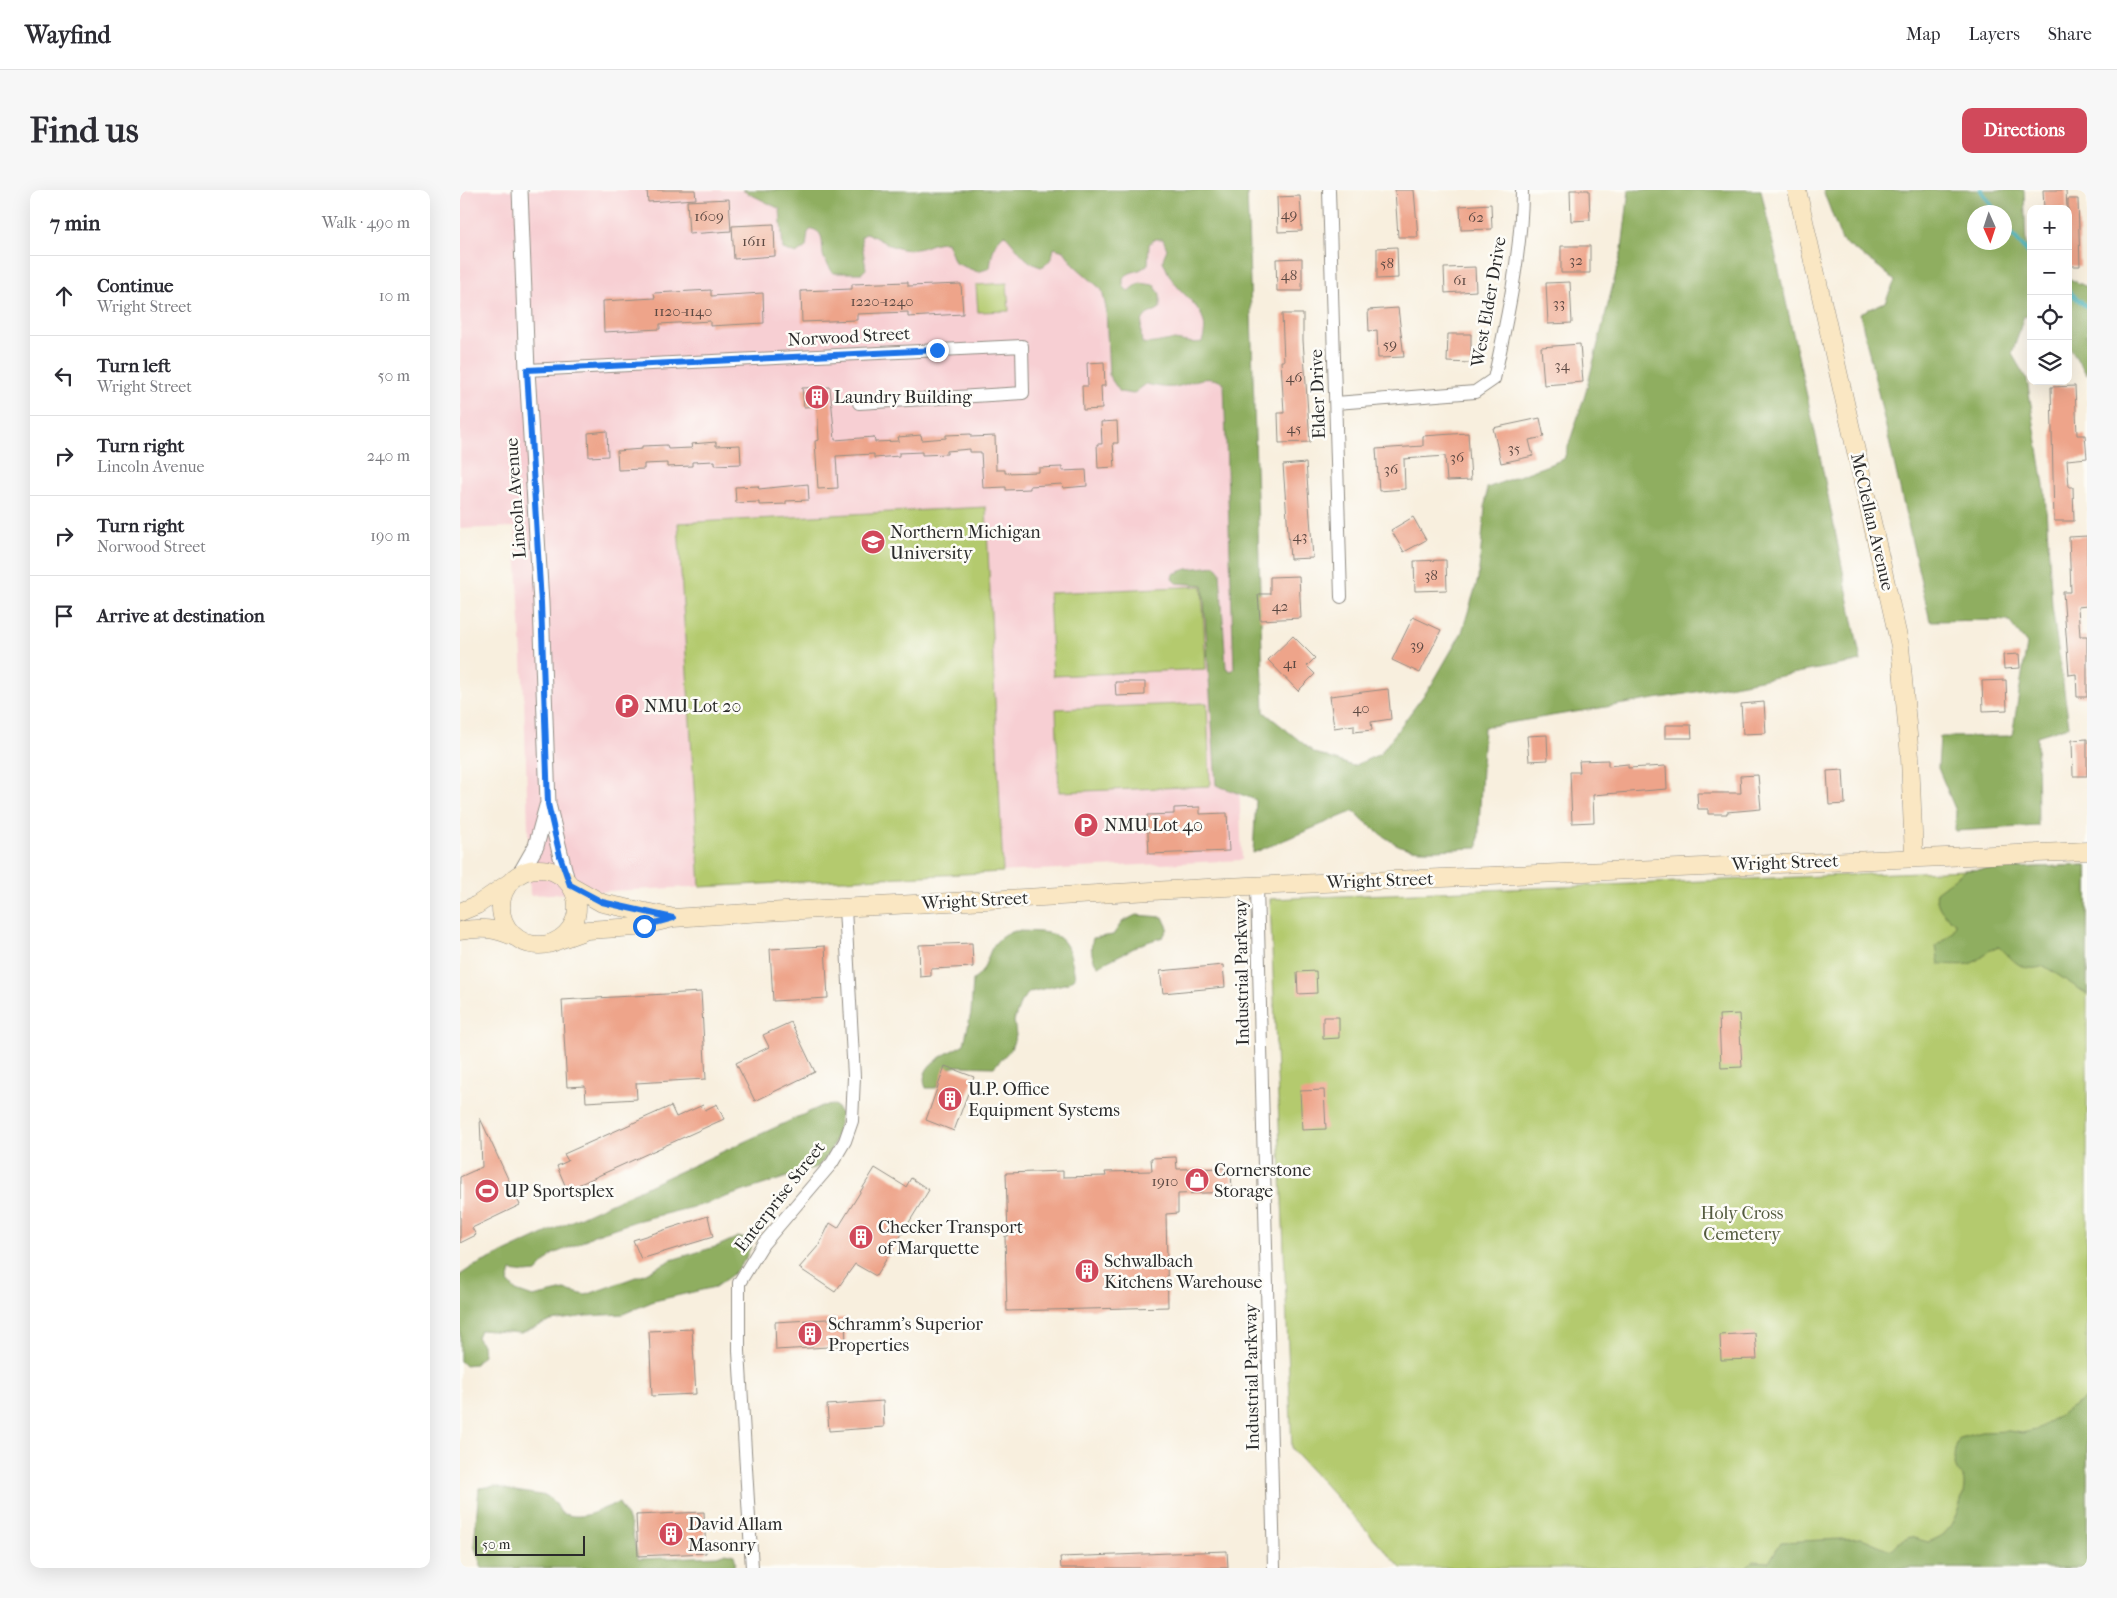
<!DOCTYPE html>
<html lang="en">
<head>
<meta charset="utf-8">
<style>
	:root { --surface:#fff; --page:#f7f7f7; --text:#2b2b33; --muted:#7c7c81; --line:#e1e1e2; --accent:#d1495b }
	body { margin:0; font-family:"IM FELL French Canon",serif; background:var(--page); color:var(--text) }
	.controls { position:absolute; right:15px; top:15px; display:grid; overflow:hidden; border-radius:10px; box-shadow:0 5px 20px #0002 }
	.controls button { width:45px; height:45px; display:grid; place-items:center; padding:0; border:0; border-bottom:1px solid var(--line); background:var(--surface); color:var(--text); font:25px sans-serif }
	.compass { position:absolute; left:1507px; top:15px; width:45px; height:45px; border-radius:50%; background:var(--surface); box-shadow:0 5px 20px #0002; rotate:177deg }
	.scale { position:absolute; left:15px; bottom:12px; width:110px; box-sizing:border-box; padding-left:5px; border:2px solid #2b2b2b; border-top:0; font-size:14px; line-height:18px; white-space:nowrap; color:#2b2b2b; -webkit-text-stroke:4px #fdfcf7; paint-order:stroke }
	.stop { position:absolute; width:15px; height:15px; margin:-11px; border:4px solid #1a73e8; border-radius:50%; background:#fff }
	.stop.end { background:#1a73e8; border-color:#fff; box-shadow:0 1px 5px #0008 }
	.list { margin:0; padding:0; list-style:none }
	h2 { display:flex; justify-content:space-between; align-items:center; height:65px; margin:0; padding:0 20px; font-size:21px }
	h2 small { font-size:16px; font-weight:400; color:var(--muted) }
	.list li { display:grid; grid-template-columns:32px 1fr auto; gap:15px; align-items:center; box-sizing:border-box; height:80px; padding:0 20px; border-top:1px solid var(--line) }
	.list b { display:block; font-size:19px; white-space:nowrap }
	.list p { margin:0; font-size:16px; white-space:nowrap; color:var(--muted) }
	.list em { font-size:16px; font-style:normal; color:var(--muted) }
	.icon { flex:none; width:28px; height:28px; fill:none; stroke:currentColor; stroke-width:2; stroke-linecap:round; stroke-linejoin:round }
	.map { position:relative; flex:none; width:1627px; height:1378px; overflow:hidden; border-radius:10px }
	header { display:flex; align-items:center; gap:30px; box-sizing:border-box; height:70px; padding:0 25px; background:var(--surface); border-bottom:1px solid var(--line) }
	header strong { font-size:24px }
	nav { display:flex; gap:28px; margin-inline-start:auto; font-size:18px }
	.intro { display:flex; align-items:center; justify-content:space-between; box-sizing:border-box; height:120px; padding:0 30px }
	h1 { margin:0; font-size:35px }
	.button { padding:12px 22px; border-radius:10px; background:var(--accent); color:#fff; font-size:18px; font-weight:700 }
	main { display:flex; gap:30px; padding:0 30px }
	aside { flex:1; background:var(--surface); border-radius:10px; box-shadow:0 5px 20px #0002 }
	.map>svg:first-child { display:block }
	.built { fill:#f7cfd3 }
	.green { fill:#b4ca6e; stroke:#707a4c }
	.forest { fill:#8fae61; stroke:#5d6c46; fill-rule:evenodd }
	.lines { fill:none; stroke-linecap:round; stroke-linejoin:round }
	.stream { stroke:#41b1b8; stroke-width:4.5 }
	.building { fill:#eea48a }
	.minor-casing { stroke:#928d84; stroke-width:14 }
	.tertiary-casing { stroke:#928d84; stroke-width:17 }
	.secondary-casing { stroke:#928d84; stroke-width:19 }
	.minor { stroke:#fff; stroke-width:12 }
	.tertiary { stroke:#fff; stroke-width:15 }
	.secondary { stroke:#fae7c3; stroke-width:18 }
	.route { stroke:#1a73e8; stroke-width:6 }
	.labels { text-anchor:middle; dominant-baseline:central; stroke-width:5; stroke-linejoin:round; paint-order:stroke }
	.number-label { font-size:15px; fill:#5c4943 }
	.street-label { font-size:18px; fill:#2b2b2b; stroke:#fdfcf7 }
	.poi-label { font-size:18px; fill:#2b2b2b; stroke:#fdfcf7; text-anchor:start }
	.park-label { font-size:18px; fill:#545b3f; stroke:#fdfcf7 }
</style>
</head>
<body>
<header>
<strong>Wayfind</strong>
<nav><a>Map</a><a>Layers</a><a>Share</a></nav>
</header>
<div class="intro"><h1>Find us</h1><a class="button">Directions</a></div>
<main>
<aside>
<h2>7 min<small>Walk · 490 m</small></h2>
<ul class="list">
<li><svg class="icon" aria-label="ahead" viewBox="0 0 24 24"><path d="M12 20V5M6 11l6-6 6 6"/></svg><div><b>Continue</b><p>Wright Street</p></div><em>10 m</em></li>
<li><svg class="icon" aria-label="left" viewBox="0 0 24 24"><path d="M17 20v-9H6M10 6l-5 5 5 5"/></svg><div><b>Turn left</b><p>Wright Street</p></div><em>50 m</em></li>
<li><svg class="icon" aria-label="right" viewBox="0 0 24 24"><path d="M7 20v-9h11M14 6l5 5-5 5"/></svg><div><b>Turn right</b><p>Lincoln Avenue</p></div><em>240 m</em></li>
<li><svg class="icon" aria-label="right" viewBox="0 0 24 24"><path d="M7 20v-9h11M14 6l5 5-5 5"/></svg><div><b>Turn right</b><p>Norwood Street</p></div><em>190 m</em></li>
<li><svg class="icon" aria-label="arrive" viewBox="0 0 24 24"><path d="M6 21V4h12l-3 4 3 4H6"/></svg><div><b>Arrive at destination</b></div></li>
</ul>
</aside>
<div class="map">
<svg width="1627" height="1378" viewBox="0 0 1627 1378">
	<rect width="100%" height="100%" fill="#fdfcf7"/>
	<filter id="ink" filterUnits="userSpaceOnUse"><feTurbulence type="fractalNoise" baseFrequency=".02" numOctaves="2"/><feDisplacementMap in="SourceGraphic" scale="10" xChannelSelector="R" yChannelSelector="G"/><feConvolveMatrix kernelMatrix="1 2 1 2 8 2 1 2 1" color-interpolation-filters="sRGB"/></filter>
	<filter id="wash" filterUnits="userSpaceOnUse"><feTurbulence type="fractalNoise" baseFrequency=".0096" numOctaves="4" result="noise"/><feDisplacementMap in="SourceGraphic" scale="20" xChannelSelector="R" yChannelSelector="G"/><feGaussianBlur stdDeviation="1.12" result="paint"/><feColorMatrix in="noise" values="0 0 0 0 0 0 0 0 0 0 0 0 0 0 0 0 0 1.4 0 .05"/><feComposite in="paint" operator="in"/></filter>
	<g filter="url(#wash)">
		<rect width="100%" height="100%" fill="#f8efde"/>
		<path class="built" d="M0,0H756L782,670L70,705L64,507L55,337L0,339Z"/>
		<path class="green" d="M547,93L549,121L518,122L516,95Z
			M526,317L543,682L240,697L218,333Z
			M742,396L746,479L593,486L589,403Z
			M747,513L750,596L599,602L596,519Z
			M1627,675V1378H941L832,1259L810,709Z"/>
		<path class="forest" d="M282,0H787L804,522L855,563L893,576L920,564L972,494L1002,442L1018,389L1027,298L1104,269L1125,205L1162,59L1169,0H1301L1357,251L1401,471L1225,504L1024,537L1018,658C997,658 971,662 951,659C933,657 907,634 894,621L793,663L796,610L756,595L743,395L716,393L712,389L713,384L727,379L756,376L760,382L766,478L771,481L774,479L764,193C743,182 731,195 714,197C705,198 695,196 686,194L673,204L660,202L649,186L646,118L642,100L615,76L604,61L594,58C592,68 590,73 581,77C563,72 558,57 544,44C533,53 532,64 530,78L518,82L495,73L487,52C471,52 469,57 456,59C438,63 421,50 407,43L401,47L406,79L402,83H373C370,78 367,73 364,68C360,57 367,43 352,39L348,42L346,57L336,64L323,59L320,19ZM695,49H703L707,59C706,62 703,67 703,71C704,73 705,76 706,78C717,108 755,117 742,152C732,154 724,151 714,150C704,150 694,155 682,153C681,144 679,129 688,124C692,122 696,121 700,118V104L694,95L680,93L668,101L663,96V88C672,79 678,84 688,74L689,54Z
			M1363,0H1564L1566,54L1571,58V128L1564,126L1552,164L1567,190L1585,302L1592,416L1609,536L1577,546L1578,636L1495,641L1496,621L1478,578L1480,547L1552,546L1567,454L1548,430L1470,431L1400,123L1425,112L1435,91L1420,78L1382,51ZM1514,22H1544V52H1514Z
			M1608,88L1627,97V185L1608,155Z
			M1627,675V804L1584,776C1562,784 1553,770 1539,756C1526,761 1526,764 1516,771C1507,777 1490,774 1479,774L1476,756L1492,743L1496,734C1483,723 1477,720 1476,702L1506,680Z
			M676,725L703,727L708,738L703,747L684,753L638,776C631,769 630,757 633,748L653,745L662,732Z
			M555,741C599,742 608,741 615,788L608,793L570,802L561,811L554,831L556,845L551,859L534,877L497,876L487,879L476,898H466C456,874 488,864 504,854L511,823L513,790C534,777 521,751 555,741Z
			M375,915L381,924C377,947 374,960 358,977L241,1015L176,1031L134,1045L118,1054L93,1064L76,1082L65,1083L51,1081L48,1092L56,1101L73,1107L104,1100L126,1105L184,1084L211,1070L258,1056L278,1047L289,1050L291,1056L285,1070L273,1084L255,1097L194,1111L163,1124L126,1126L91,1131L61,1143L20,1140L17,1147L22,1155L23,1165L15,1174L4,1175L0,1171V1085L12,1077L362,916Z
			M1627,1207V1378H1285L1292,1371L1309,1372L1321,1352L1402,1348L1430,1360L1437,1353L1450,1347L1468,1352C1473,1350 1481,1347 1485,1343C1494,1333 1508,1301 1503,1288C1501,1284 1497,1282 1496,1278C1492,1267 1495,1258 1499,1248L1522,1242L1549,1241L1562,1243L1576,1240Z
			M36,1296L49,1300L87,1306L96,1314L101,1323C126,1332 137,1319 159,1313L171,1335L178,1369L257,1366L266,1363L274,1365L276,1372L274,1378H22L14,1355L19,1298Z"/>
		<g class="lines">
			<path class="stream" d="M1521,0L1536,22
				M1544,35L1571,66
				M1608,101L1627,117"/>
		</g>
		<g id="blocks">
			<path class="building" d="M187,0H235L236,9L188,12Z
				M935,0H954L958,47H938Z
				M1110,0H1129L1130,30L1111,31Z
				M1583,0H1606L1607,19H1584Z
				M840,6L842,41L818,42L817,7Z
				M269,9L271,41L229,44L227,11Z
				M1608,9H1618L1620,76H1608Z
				M1031,14L1032,39L1001,40L1000,16Z
				M314,34L315,66L274,69L272,36Z
				M1101,56H1130V83H1101Z
				M937,57L938,88L917,89V58Z
				M842,68V101H817L816,69Z
				M1015,77L1016,101L985,103L984,78Z
				M448,92V96L501,94L503,124L448,127V122L397,124V130L342,132L341,101L392,99V94Z
				M1110,92L1112,133L1088,134L1086,93Z
				M251,100V106L303,103L304,133L250,136V131L200,134V139L144,142L143,111L195,108L194,103Z
				M938,118L944,167L918,168L917,140L909,141L908,120Z
				M822,124H843V150L850,252L819,253L818,223H824L821,171H824Z
				M988,144H1011V173L987,172Z
				M1120,154L1123,192L1084,195L1081,157Z
				M644,172L645,196H641L642,219L623,220L622,196H628L627,173Z
				M1615,196L1617,245H1625L1627,268L1607,270L1609,297H1613L1614,331H1594L1591,197Z
				M370,197L375,250L414,247L415,252L439,251L438,247L461,245L462,250L486,248V245L511,244V247L535,246L536,280H545V283L579,282V278L602,277V281L626,280L627,296L603,298L602,294L570,296V299L546,300V297L523,298L521,262H510V259L487,261V264L462,265V262L439,263V266L414,268V264L376,266L378,298L358,299L355,251L359,250L357,216L344,217L342,198Z
				M1080,228L1084,247L1069,250L1073,266L1041,273L1033,238Z
				M657,231L658,253H653L655,277L638,278L637,254H642L641,232Z
				M147,241L148,266L129,267L128,243Z
				M1008,243L1011,290L987,291L985,266L944,269L945,299L919,301L916,259L963,256V246Z
				M256,252V256L280,255L281,274L255,275V271L232,272V276L207,277V273L184,274V279L158,280L157,261L182,259V256L207,255L208,259L232,258L231,254Z
				M846,273L853,368L830,369L823,275Z
				M348,294L349,310L326,311V314L299,315V312L276,313L275,297L298,296L299,299Z
				M953,327L966,350L944,362L931,340Z
				M1627,346V416L1618,417L1620,446H1627V507H1617L1616,484L1609,485L1603,402H1611L1609,347Z
				M986,370L987,400L955,401L954,371Z
				M839,386L841,428L800,430L798,404H810V387Z
				M953,427L981,440L960,483L932,470Z
				M833,446L855,468L847,476L855,484L838,501L808,470Z
				M1559,464L1560,478L1544,479L1543,465Z
				M1546,490L1547,520L1523,521L1522,491Z
				M655,492H685V505L656,506Z
				M928,499L931,529L911,532L912,540L894,542V535L874,538L870,506Z
				M1304,512L1306,543L1283,544L1281,514Z
				M1205,535H1231L1232,548H1205Z
				M1087,545L1088,570L1069,571L1067,546Z
				M1627,549V586H1613L1612,550Z
				M1148,570V576L1168,574V578L1206,576L1207,599L1133,605L1134,632L1112,633L1110,582H1120L1119,571Z
				M1383,580L1385,614L1369,615L1367,581Z
				M1298,585L1301,619L1267,622V624H1248V619H1238L1237,603H1281L1280,586Z
				M740,617V624L767,623L769,661L689,664L687,625L714,624V618Z
				M512,753L513,777L471,779V786L460,787L459,755Z
				M365,756L368,808L313,811L310,759Z
				M763,775L765,797L703,803L700,781Z
				M856,781L857,803L838,804L837,782Z
				M241,802L246,889L176,893L177,909L126,912L125,896L107,897L102,810Z
				M1279,824L1282,877L1261,878L1259,825Z
				M863,827H879V848L863,849Z
				M331,832L355,882L295,911L276,873L309,857L303,845Z
				M485,876L514,887L494,941L466,930Z
				M864,900L866,939L842,940L840,901Z
				M257,914L264,929L107,1000L97,976L108,971L104,964L211,916L216,927L243,915L245,920Z
				M20,928L60,1015L12,1038L16,1045L0,1053V987L22,977Z
				M716,967L717,979L771,978L772,1002L718,1004V1023L706,1024L708,1117L547,1121L545,1046H548L546,983L603,981V987L646,986L645,982L692,981L691,968Z
				M415,978L446,997L451,988L469,1000L416,1086L395,1074L375,1102L339,1078L359,1055L370,1033L378,1038Z
				M248,1026L253,1047L181,1069L173,1050Z
				M385,1128L386,1156L316,1160L315,1132Z
				M232,1139L236,1204L192,1206L189,1141Z
				M1295,1143L1297,1169L1261,1170L1260,1145Z
				M423,1211L424,1237L369,1241L367,1215Z
				M244,1322L246,1363L178,1366L176,1325Z
				M767,1361L768,1378H601L600,1367Z"/>
		</g>
	</g>
	<g filter="url(#ink)">
		<use href="#blocks" fill-opacity="0" stroke="#928d84" stroke-width="1"/>
		<g class="lines">
			<defs>
				<path id="minor" d="M869,0L881,407
					M67,180L562,156L563,203L399,213
					M876,213L1015,202L1034,189C1047,130 1062,60 1062,0
					M797,696L814,1378
					M292,1378L279,1161V1093L303,1054L372,973L385,951L392,931L394,887L385,718"/>
				<path id="tertiary" d="M60,0L67,180L81,413L88,614L107,691
					M60,684L76,656L87,616"/>
				<path id="secondary" d="M1337,0L1440,456L1450,567L1454,668
					M41 717a38 38 0 1 1 76 0a38 38 0 1 1-76 0Z
					M110,695L142,713L210,727
					M0,722L17,715L49,693
					M0,741C22,737 34,738 55,747
					M99,750L127,740L176,737L213,728L288,723L765,697L1627,661"/>
			</defs>
			<use href="#minor" class="minor-casing"/>
			<use href="#tertiary" class="tertiary-casing"/>
			<use href="#secondary" class="secondary-casing"/>
			<use href="#minor" class="minor"/>
			<use href="#tertiary" class="tertiary"/>
			<use href="#secondary" class="secondary"/>
		</g>
	</g>
	<g class="lines" filter="url(#ink)">
		<path class="route" d="M184,736L213,728L142,712L110,695L100,666L88,614L81,413L67,180L477,160"/>
	</g>
	<defs>
		<symbol id="building-disc" viewBox="-11 -11 22 22"><circle r="9.5" fill="#d1495b" stroke="#fdfcf7"/><path d="M-4-6H4V6H1V3H-1V6H-4ZM-2.5-4.3h1.7v1.8h-1.7ZM.8-4.3h1.7v1.8H.8ZM-2.5-1h1.7V.8h-1.7ZM.8-1h1.7V.8H.8Z" fill="#fff"/></symbol>
		<symbol id="university-disc" viewBox="-11 -11 22 22"><circle r="9.5" fill="#d1495b" stroke="#fdfcf7"/><path d="M0-5L7-2L0 1L-7-2ZM-4 1L0 2.5L4 1V4Q0 6-4 4Z" fill="#fff"/></symbol>
		<symbol id="parking-disc" viewBox="-11 -11 22 22"><circle r="9.5" fill="#d1495b" stroke="#fdfcf7"/><path d="M-3.5-5.5H1a3.5 3.5 0 0 1 0 7H-1V5.5H-3.5ZM-1-3.4V-.6H.8a1.4 1.4 0 0 0 0-2.8Z" fill="#fff"/></symbol>
		<symbol id="shop-disc" viewBox="-11 -11 22 22"><circle r="9.5" fill="#d1495b" stroke="#fdfcf7"/><path d="M-5-2.5h2.3a2.7 3.5 0 0 1 5.4 0H5L5.5 6h-11ZM-1.5-2.5h3a1.5 2.3 0 0 0-3 0Z" fill="#fff"/></symbol>
		<symbol id="stadium-disc" viewBox="-11 -11 22 22"><circle r="9.5" fill="#d1495b" stroke="#fdfcf7"/><path d="M0-5a6.5 5 0 1 0 0 10a6.5 5 0 1 0 0-10ZM-3.5-1.8h7v3.6h-7Z" fill="#fff"/></symbol>
	</defs>
	<g fill-rule="evenodd">
		<use href="#building-disc" x="343" y="193" width="28" height="28"/>
		<use href="#university-disc" x="399" y="338" width="28" height="28"/>
		<use href="#parking-disc" x="153" y="502" width="28" height="28"/>
		<use href="#parking-disc" x="612" y="621" width="28" height="28"/>
		<use href="#building-disc" x="476" y="895" width="28" height="28"/>
		<use href="#shop-disc" x="723" y="976" width="28" height="28"/>
		<use href="#stadium-disc" x="13" y="987" width="28" height="28"/>
		<use href="#building-disc" x="387" y="1033" width="28" height="28"/>
		<use href="#building-disc" x="613" y="1067" width="28" height="28"/>
		<use href="#building-disc" x="336" y="1130" width="28" height="28"/>
		<use href="#building-disc" x="197" y="1330" width="28" height="28"/>
	</g>
	<g class="labels">
		<g class="number-label">
			<text x="829" y="24">49</text>
			<text x="249" y="26">1609</text>
			<text x="1016" y="27">62</text>
			<text x="294" y="51">1611</text>
			<text x="1116" y="70">32</text>
			<text x="927" y="73">58</text>
			<text x="829" y="85">48</text>
			<text x="1000" y="90">61</text>
			<text x="422" y="111">1220-1240</text>
			<text x="1099" y="113">33</text>
			<text x="223" y="121">1120-1140</text>
			<text x="930" y="154">59</text>
			<text x="1102" y="175">34</text>
			<text x="834" y="187">46</text>
			<text x="834" y="238">45</text>
			<text x="1054" y="258">35</text>
			<text x="997" y="267">36</text>
			<text x="931" y="279">36</text>
			<text x="840" y="346">43</text>
			<text x="971" y="385">38</text>
			<text x="820" y="416">42</text>
			<text x="957" y="455">39</text>
			<text x="830" y="473">41</text>
			<text x="901" y="518">40</text>
			<text x="705" y="991">1910</text>
		</g>
		<g class="street-label">
			<text transform="translate(1029 112) rotate(-80)">West Elder Drive</text>
			<text transform="translate(389 147) rotate(-3)">Norwood Street</text>
			<text transform="translate(858 204) rotate(-92)">Elder Drive</text>
			<text transform="translate(56 308) rotate(-94)">Lincoln Avenue</text>
			<text transform="translate(1412 332) rotate(77)">McClellan Avenue</text>
			<text transform="translate(1325 673) rotate(-2)">Wright Street</text>
			<text transform="translate(920 691) rotate(-2)">Wright Street</text>
			<text transform="translate(515 711) rotate(-3)">Wright Street</text>
			<text transform="translate(782 782) rotate(-91)">Industrial Parkway</text>
			<text transform="translate(320 1007) rotate(-52)">Enterprise Street</text>
			<text transform="translate(792 1187) rotate(-91)">Industrial Parkway</text>
		</g>
		<g class="poi-label">
			<text x="374" y="207">Laundry Building</text>
			<text x="430" y="342">Northern Michigan<tspan x="430" dy="21">University</tspan></text>
			<text x="184" y="516">NMU Lot 20</text>
			<text x="644" y="635">NMU Lot 40</text>
			<text x="508" y="899">U.P. Office<tspan x="508" dy="21">Equipment Systems</tspan></text>
			<text x="754" y="980">Cornerstone<tspan x="754" dy="21">Storage</tspan></text>
			<text x="44" y="1001">UP Sportsplex</text>
			<text x="418" y="1037">Checker Transport<tspan x="418" dy="21">of Marquette</tspan></text>
			<text x="644" y="1071">Schwalbach<tspan x="644" dy="21">Kitchens Warehouse</tspan></text>
			<text x="368" y="1134">Schramm's Superior<tspan x="368" dy="21">Properties</tspan></text>
			<text x="228" y="1334">David Allam<tspan x="228" dy="21">Masonry</tspan></text>
		</g>
		<g class="park-label">
			<text x="1282" y="1023">Holy Cross<tspan x="1282" dy="21">Cemetery</tspan></text>
		</g>
	</g>
</svg>
<div class="controls">
<button>+</button>
<button>−</button>
<button><svg class="icon" aria-label="locate" viewBox="0 0 24 24"><circle cx="12" cy="12" r="6"/><path d="M12 2v4M12 18v4M2 12h4M18 12h4"/></svg></button>
<button><svg class="icon" aria-label="layers" viewBox="0 0 24 24"><path d="M12 4l9 5-9 5-9-5zM3 14l9 5 9-5"/></svg></button>
</div>
<svg class="compass" viewBox="-18 -18 36 36"><path d="M0-13l5 13h-10z" fill="#e53935"/><path d="M0 13l5-13h-10z" fill="#7c7c81"/></svg>
<div class="scale">50 m</div>
<div class="stop" style="left:184px;top:736px"></div>
<div class="stop end" style="left:477px;top:160px"></div>
</div>
</main>
</body>
</html>
